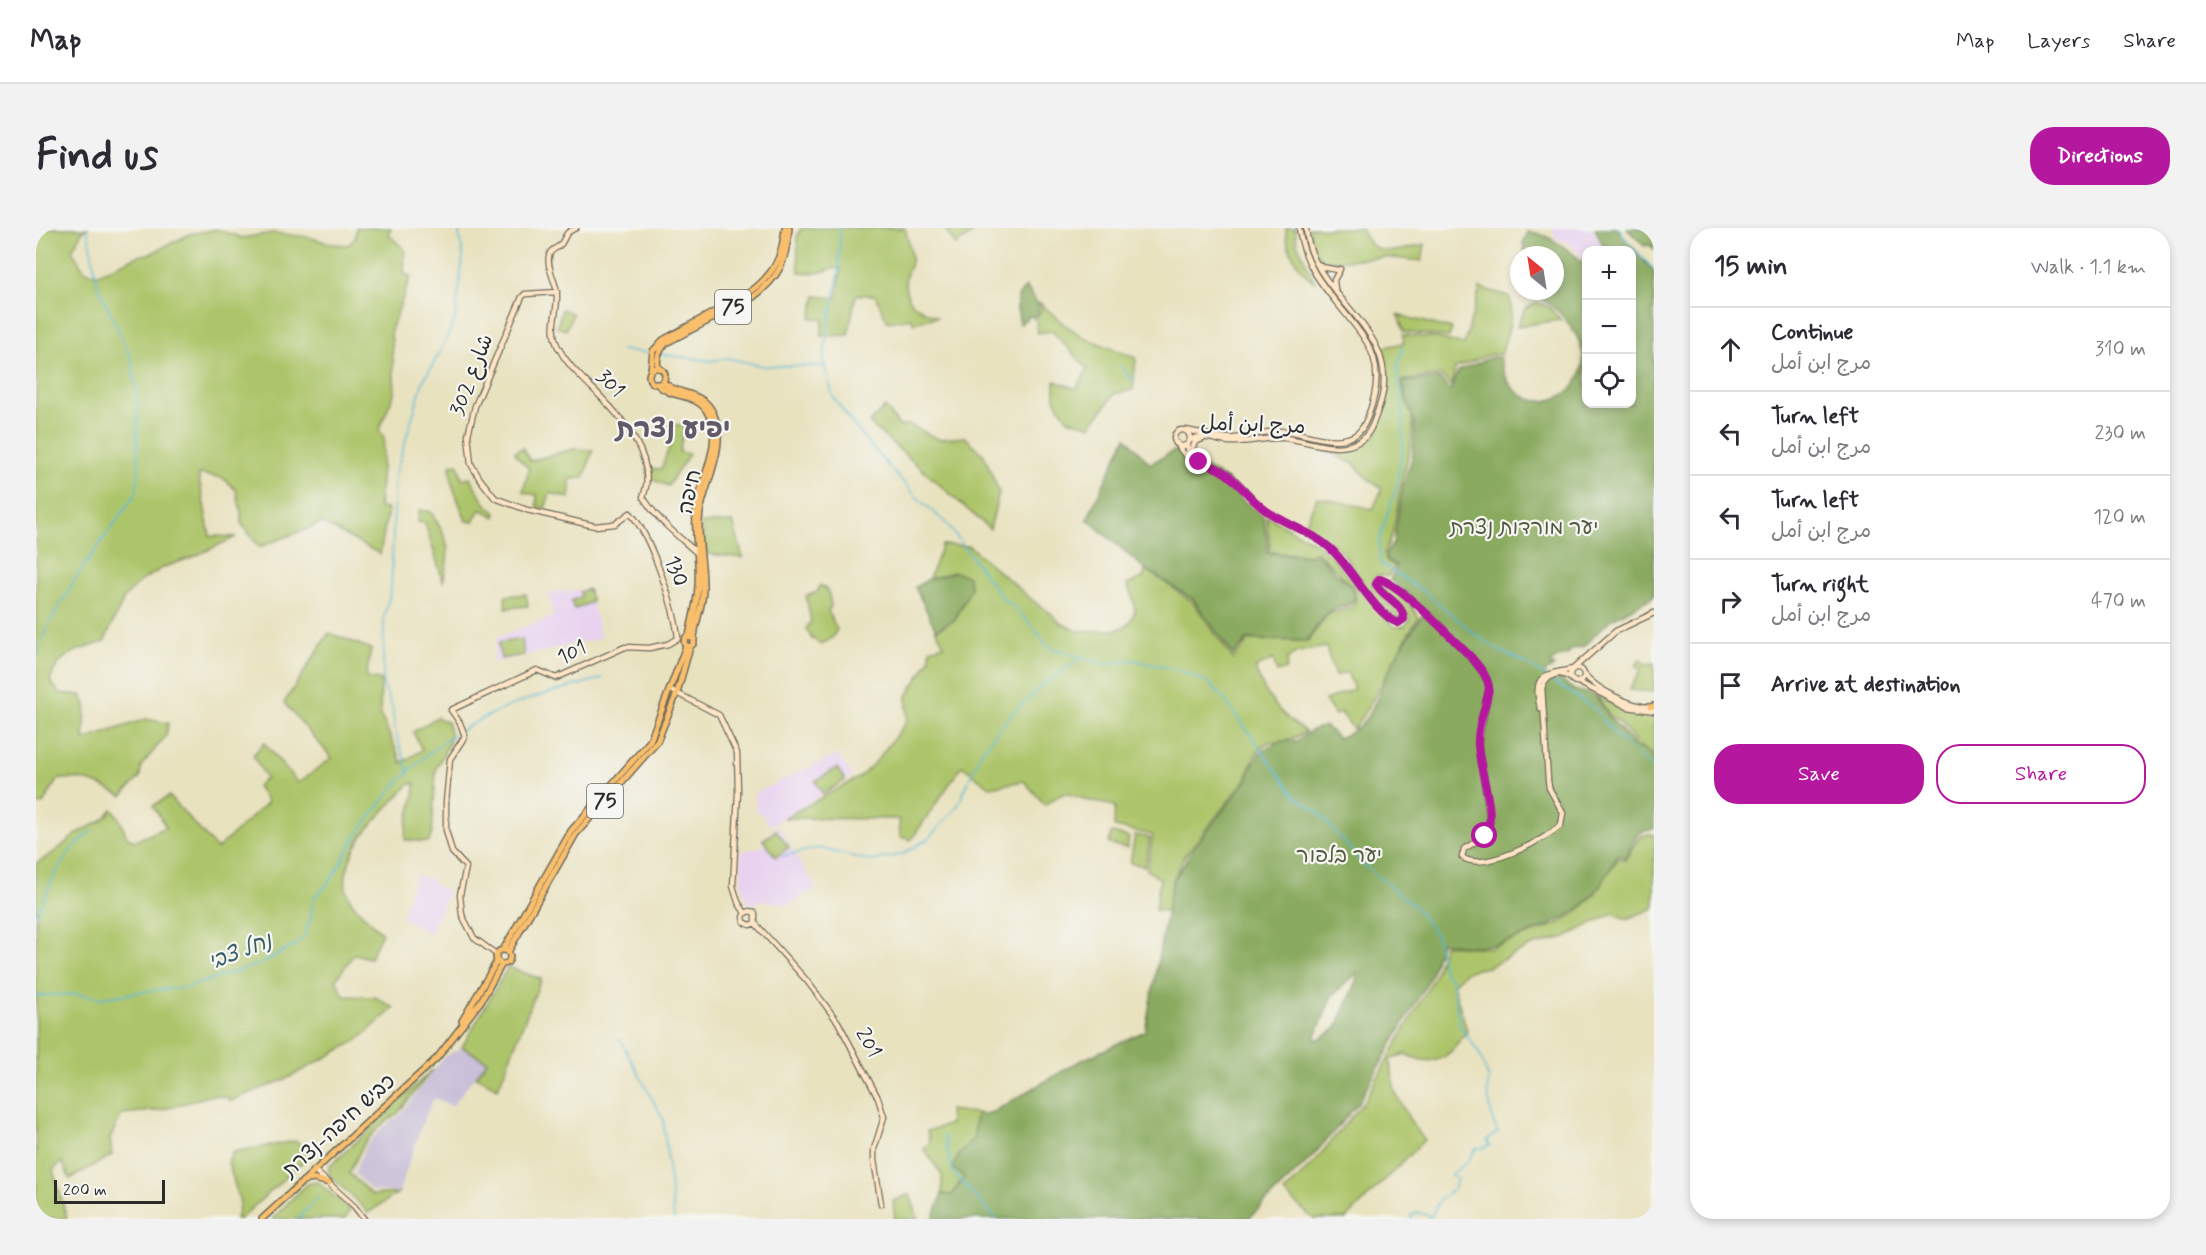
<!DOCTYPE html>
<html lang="en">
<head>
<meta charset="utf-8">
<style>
	:root { --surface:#fff; --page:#f2f2f3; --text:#2b2b33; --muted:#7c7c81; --line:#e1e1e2; --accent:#b5179e }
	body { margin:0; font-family:Mynerve,"Playpen Sans Arabic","Playpen Sans Hebrew",sans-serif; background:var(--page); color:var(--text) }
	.controls { position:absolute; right:18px; top:18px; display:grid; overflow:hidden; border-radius:12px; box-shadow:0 3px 9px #0003 }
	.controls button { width:54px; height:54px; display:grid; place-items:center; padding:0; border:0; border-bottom:2px solid var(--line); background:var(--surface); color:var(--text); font:30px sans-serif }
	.compass { position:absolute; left:1474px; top:18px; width:54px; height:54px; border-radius:50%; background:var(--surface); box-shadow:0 3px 9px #0003; rotate:330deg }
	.scale { position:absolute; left:18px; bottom:15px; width:111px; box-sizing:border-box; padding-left:6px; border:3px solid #2b2b2b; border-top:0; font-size:16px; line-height:21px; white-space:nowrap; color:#2b2b2b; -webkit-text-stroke:4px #f6f6f2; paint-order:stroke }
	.stop { position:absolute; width:18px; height:18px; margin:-14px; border:4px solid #b5179e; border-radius:50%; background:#fff }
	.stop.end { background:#b5179e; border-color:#fff; box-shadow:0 2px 6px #0008 }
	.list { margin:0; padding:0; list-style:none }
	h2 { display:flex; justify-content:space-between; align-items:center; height:78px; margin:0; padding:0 24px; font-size:26px }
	h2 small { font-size:20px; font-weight:400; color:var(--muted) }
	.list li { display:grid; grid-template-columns:39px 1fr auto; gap:18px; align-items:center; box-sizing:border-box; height:84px; padding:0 24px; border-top:2px solid var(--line) }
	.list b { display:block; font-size:22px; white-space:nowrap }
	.list p { margin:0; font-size:20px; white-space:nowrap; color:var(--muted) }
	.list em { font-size:20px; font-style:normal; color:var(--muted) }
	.actions { display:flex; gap:12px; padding:18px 24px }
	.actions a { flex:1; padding:14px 0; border:2px solid var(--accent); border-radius:24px; text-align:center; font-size:21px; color:var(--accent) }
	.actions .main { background:var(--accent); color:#fff }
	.icon { flex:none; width:33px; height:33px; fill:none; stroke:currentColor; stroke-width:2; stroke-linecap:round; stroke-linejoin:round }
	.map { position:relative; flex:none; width:1618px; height:991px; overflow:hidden; border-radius:24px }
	header { display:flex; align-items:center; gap:36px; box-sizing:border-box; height:84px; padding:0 30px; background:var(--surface); border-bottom:2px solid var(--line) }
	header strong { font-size:28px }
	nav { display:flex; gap:33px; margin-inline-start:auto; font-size:21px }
	.intro { display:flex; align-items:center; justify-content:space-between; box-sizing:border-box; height:144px; padding:0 36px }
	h1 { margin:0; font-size:42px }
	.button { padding:15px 27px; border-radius:24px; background:var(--accent); color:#fff; font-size:21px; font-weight:700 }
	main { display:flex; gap:36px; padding:0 36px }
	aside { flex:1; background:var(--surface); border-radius:24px; box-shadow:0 3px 9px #0003 }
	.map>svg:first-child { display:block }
	.built { fill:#e8d2ef }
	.industrial { fill:#c9bfd8 }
	.green { fill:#adc56a; stroke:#6c784a; stroke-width:1.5 }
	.forest { fill:#8aaa5e; stroke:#5a6a44; stroke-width:1.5; fill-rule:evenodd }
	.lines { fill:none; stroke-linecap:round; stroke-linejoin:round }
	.stream { stroke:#56b9d5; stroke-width:1.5 }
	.secondary-casing { stroke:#6e6b5f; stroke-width:7 }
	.highway-casing { stroke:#6e6b5f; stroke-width:8 }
	.secondary { stroke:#fde5c5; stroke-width:4.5 }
	.highway { stroke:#f9bf6d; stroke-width:5 }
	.route { stroke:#b5179e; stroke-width:8 }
	.labels { text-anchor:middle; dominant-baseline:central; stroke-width:4.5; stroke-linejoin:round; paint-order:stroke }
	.shield { fill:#f6f6f2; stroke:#686867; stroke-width:1.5 }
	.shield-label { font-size:20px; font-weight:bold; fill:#2b2b2b }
	.street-label { font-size:21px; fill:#2b2b2b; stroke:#f6f6f2 }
	.park-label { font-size:21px; fill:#52593e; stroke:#f6f6f2 }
	.water-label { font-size:22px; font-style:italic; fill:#3a5d66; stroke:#f6f6f2 }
	.district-label { font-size:27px; font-weight:bold; fill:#625a69; stroke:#f6f6f2 }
</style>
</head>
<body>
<header>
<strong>Map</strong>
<nav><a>Map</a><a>Layers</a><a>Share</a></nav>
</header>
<div class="intro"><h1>Find us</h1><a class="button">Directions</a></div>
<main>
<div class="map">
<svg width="1618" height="991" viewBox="0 0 1618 991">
	<rect width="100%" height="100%" fill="#f6f6f2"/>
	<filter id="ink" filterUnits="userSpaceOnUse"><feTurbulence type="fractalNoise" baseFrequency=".0167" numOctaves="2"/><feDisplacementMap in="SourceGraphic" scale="12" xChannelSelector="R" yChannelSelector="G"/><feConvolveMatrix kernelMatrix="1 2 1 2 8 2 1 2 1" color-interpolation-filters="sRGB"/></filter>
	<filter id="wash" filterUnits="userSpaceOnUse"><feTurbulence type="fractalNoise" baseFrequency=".008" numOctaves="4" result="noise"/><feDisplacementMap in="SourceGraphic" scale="24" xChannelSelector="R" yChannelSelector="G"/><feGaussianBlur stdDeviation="1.35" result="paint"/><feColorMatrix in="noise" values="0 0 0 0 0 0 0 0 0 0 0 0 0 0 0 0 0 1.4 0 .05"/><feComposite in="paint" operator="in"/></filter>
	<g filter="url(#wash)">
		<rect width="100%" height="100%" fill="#e9e2bf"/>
		<path class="built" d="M1517,0H1557L1567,22H1550V33L1532,14L1520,12Z
			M553,361L565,410L457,435L461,409L517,389L513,365Z
			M801,527L817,548L733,598L725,585L720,584L719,565Z
			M742,598L780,660L752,677L726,672L716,677L712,675L705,655L704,624L729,618L725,612Z
			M380,647L390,651L394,649L399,657L412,663L395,705L365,689Z"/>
		<path class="industrial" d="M426,819L451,833L416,878L398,870L387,893L363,964L336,963L318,945L329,919L347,899L363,888L408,829Z"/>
		<path class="green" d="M0,0H52L46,4L36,23L48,42L60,47L102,28L116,25L154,6L180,1L206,10L236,5L272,9L297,16L311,17L319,11L320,0H355L353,7L369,22L368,46L375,48L355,102L359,163L343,202L348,210L343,280L352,281L344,326L286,295L223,319L205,295V283L200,262L187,250L162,246L174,308L200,309L157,329L128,339L105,353L88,370L68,414C43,421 23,425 14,452L23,465L45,467L50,476L48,512L110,491L132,495L130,508L105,538L104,549L86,568C67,557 43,546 21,552L7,576L0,577Z
			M765,0H869C871,10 876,23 875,34C875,38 871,43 870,48C866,73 880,80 901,89L877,95L876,90L852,94L839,67H820L812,107L785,108L787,91L775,90L780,68L801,70L805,40H798L782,45L763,44L761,9Z
			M908,0H944L920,17Z
			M1250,0H1259L1261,15L1279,54C1264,45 1248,18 1250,0Z
			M1273,0H1325C1337,33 1363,23 1389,16L1386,33L1348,29L1287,34L1276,18Z
			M1444,60L1473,68C1480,86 1470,108 1465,127L1455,126L1419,140L1416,158L1404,147L1366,153C1366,169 1377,182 1377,198C1376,218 1370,237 1365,257C1360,280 1360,305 1348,325L1350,333L1359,338L1352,348L1340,347L1336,357C1342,370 1357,376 1363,388L1361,391L1337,369L1310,329L1295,314L1267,301L1281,269L1337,281L1346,261L1332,251L1318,236L1292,224L1320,220L1340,207L1354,160L1344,120L1368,115L1367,107L1402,110L1428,117Z
			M1003,74L1029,97L1049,110L1100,130L1097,162L1078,166L1055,198L1031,191L1019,171V153L1040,161L1052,141L1016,103L1002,105L1000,93L1006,79Z
			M1500,74L1513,79L1525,92L1481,98L1489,81Z
			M526,81L537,86L530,102L521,99Z
			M1362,87L1416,101L1413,109L1368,104Z
			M849,179L864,199L872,196L902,211L929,209L948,227L963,264L954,301L833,195Z
			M634,196L649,198L643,224L653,226L632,258L613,250L611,240L625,241L636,212L631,200Z
			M487,220L494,233L537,221L557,222L548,250L534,251V270L514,265L509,281L501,279V267L487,264L493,241L480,227L479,223Z
			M422,236L426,251L434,249L447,273L460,285L459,289L444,281L437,294L430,293L416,256L414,237Z
			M383,282L395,284C413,314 416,318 407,353L389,295L382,294Z
			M1230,288L1278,314L1294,326L1321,359L1358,399L1369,398L1374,392V388L1348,362V356C1360,362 1378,377 1382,390C1359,426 1343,467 1317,501L1305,484L1299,487L1289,472L1318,461L1311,444L1299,448L1290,419L1261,424L1252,430L1250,441L1241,444L1237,431L1219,440C1229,469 1244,487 1270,504C1262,509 1253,512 1243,514C1235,515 1240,511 1233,514C1221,519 1213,539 1210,551L1147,630L1136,655L1133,683L1119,682L1124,651L1111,642L1117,607L1078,599L1079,578C1071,576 1062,575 1054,573C1029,566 1033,559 1009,577L988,553L954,559L926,538L875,612L864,609L863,591L748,590L824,549L842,531L871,493V468L894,431V421L908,417L900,402L919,392L935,360L919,344L893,351L906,317L933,318L1001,376L1015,385L1023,394L1041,403L1078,402L1088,399L1094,394L1099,383L1097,370L1091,357L1108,349L1109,341L1157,374L1197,431L1213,412L1272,413L1292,386L1317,379L1320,371L1317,359L1280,323L1274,327L1233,324L1234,315Z
			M697,294L707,330L672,326L669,323L666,295Z
			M784,357L792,363L795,378L792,383L801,402L795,411L785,416L776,411L770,401L775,393L770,368L781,364Z
			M552,361L556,374L538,381L535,373L545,369L544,364Z
			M490,366L492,378L470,380L469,368Z
			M293,405L335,421L330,450L345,452L344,486L366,535L386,522L377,504L401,489L411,494L414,504V513L400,541L396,605L393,614L369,612C368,593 380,574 379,555L372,557C358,574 341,588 328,606C317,620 304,650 312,667C319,682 334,693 346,705L334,730L318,726L300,751L308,768L339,769L358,780L322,812L252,850L194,873L191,869L176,867L125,882L86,886L74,910L76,927L34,951L26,934L17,942L31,990L0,991V635C18,627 27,616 42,605C56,596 66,596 76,581L82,588L91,609L99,613L130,599L117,578L133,568L181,621L232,574L221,558L230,550L217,527L228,515L262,555L296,530L248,475Z
			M486,411L488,427L465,431L462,415Z
			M1605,430L1609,436L1618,435V464L1593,462L1605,442L1600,438Z
			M1560,467L1577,477L1618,486V528L1602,517L1583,494L1574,488Z
			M801,540L809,552L787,566L779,553Z
			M740,602L753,619L740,629L727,612Z
			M1075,605L1093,609L1091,620L1073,616Z
			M1618,606V680L1590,691L1577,685L1529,709L1493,719L1452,739L1431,743L1417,756L1431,803C1413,830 1401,841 1369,826L1354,832L1359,864L1374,892L1388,912L1310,991H1278L1248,965L1279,933L1329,872L1398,749L1408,717L1454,720L1522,696L1540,685L1558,667L1582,630L1589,632L1604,608Z
			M1099,607L1114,610L1109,638L1094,635Z
			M472,739L505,751L462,860L440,849L451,833L426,819Z
			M396,842L361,886L344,898L329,914L313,945L336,967L362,965L332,985L322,974L293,947V939Z
			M913,882L940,885L938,910L923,927L929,949L916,967L906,966V947L888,921L894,914L891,903L914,896Z
			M260,913L276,925L204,991H200L204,974L192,934L197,924Z
			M282,954L314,982L309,991H236L271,956Z
			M874,966L882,991H859L857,973Z"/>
		<path class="forest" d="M1559,0H1581L1618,45V368L1573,393L1547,419L1536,421L1531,427L1523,429L1514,435L1518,438L1510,444L1508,449L1523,448L1526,453L1538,462L1556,466L1561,470L1574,490L1601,520L1606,521L1618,530V601L1602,605L1589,630L1582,627C1572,644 1563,663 1548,676C1533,691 1477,714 1456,717C1439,719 1421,718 1405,714L1394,749L1322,875L1276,929L1212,991H897L906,966L916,967L928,949L916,940L923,927L938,910L940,885L950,886L957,884L1042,834L1109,803L1136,655L1156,622L1212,551C1218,525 1234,510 1260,514L1276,502L1289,498L1302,510C1337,501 1343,460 1358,432C1367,416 1378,400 1388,384L1372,366L1354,352L1361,338L1350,331V326L1357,316L1367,258L1376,231L1378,212L1379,196L1368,163L1367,154L1403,150L1415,162L1422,143L1456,129L1464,130C1478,211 1582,164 1535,99C1525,85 1516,75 1501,69L1504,63H1519V27H1492L1489,25L1487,15L1492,4C1509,2 1538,26 1550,37V176H1596V22H1569ZM1321,745V753L1300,801L1281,812L1279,810L1296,768Z
			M1591,0H1618V21L1613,17L1608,18Z
			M990,59L1003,77L1002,84L998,91L995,87L984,96C981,80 976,70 990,59Z
			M1090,209L1114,236L1139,222L1192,252L1204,270L1227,288L1232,315L1231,325L1274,328L1281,325L1299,345L1311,354L1316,360L1319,370L1315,376L1293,383L1270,413L1212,411L1197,427L1157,371L1109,341L1051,291Z
			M919,344L932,348L935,360L918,392L900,402L879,359L893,351Z"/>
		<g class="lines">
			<path class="stream" d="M804,0L803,43L787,131L797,169L818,198L854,240L882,270L911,296L967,371L978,379L998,400L1012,419L1068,436L1097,432L1142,442L1173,455L1188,471L1260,569L1281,583L1328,637L1379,679L1395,700L1400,708L1408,745L1416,751L1424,798L1442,823L1453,851L1451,863L1457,894L1462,904L1451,912L1454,917L1447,920H1441L1430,935L1415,947L1421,950L1418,961L1403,972L1395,989L1381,984L1375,988V991
				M1583,0L1592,14L1618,42
				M1367,118L1361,141L1367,181V218L1360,261L1348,296L1343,316L1344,335L1389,364L1440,407L1464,423L1488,434L1509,448
				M585,122L614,125
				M624,126L675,133L691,130L727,138H789
				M1085,138L1098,153
				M0,430L11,399L43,345L100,265L103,243L101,218L102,178L96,132L62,58L51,0
				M1513,451L1559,481L1579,507L1618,541
				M373,545L359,503L356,479L347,456L348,389L355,362L359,248L387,153L404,124L419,92L427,28L422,0
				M746,628L782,620L836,633L867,626L893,610L921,579L946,523L972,490L1006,457L1046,430
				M0,688L20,644L35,622L55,603
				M0,768L40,766L66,770L120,762L148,760L227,735L259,717L268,709L275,689L277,670C297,655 303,636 316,615C325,601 335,588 345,575C375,535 417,503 462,483C496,468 532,460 567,450
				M584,811L627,891L638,991
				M908,908L917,944L960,991
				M262,991L283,968"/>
		</g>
	</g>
	<g filter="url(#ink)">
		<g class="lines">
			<defs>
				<path id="secondary" d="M540,0C528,5 531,7 525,16C522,20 516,21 514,25C509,34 518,51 520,60C525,81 511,97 522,119C532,139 549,152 564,168C588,192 622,232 607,269C621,292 641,307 661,325
					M1282,36L1286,39L1302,42
					M1299,61L1298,52L1304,41
					M521,64L489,66L486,69L439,178L432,207L435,236L444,251L459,270L491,282L559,298L579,296L594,285C614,305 639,381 642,410
					M1149,202C1166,204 1182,212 1199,210C1216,208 1231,202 1249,203C1269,205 1292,216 1312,210C1324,207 1328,198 1332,188C1342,162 1345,137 1330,113C1304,73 1270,51 1263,0
					M1138 210a8 8 0 1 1 16 0a8 8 0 1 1-16 0Z
					M1154,212C1165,205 1181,213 1193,214C1212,215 1230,209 1248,210C1272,212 1301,227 1324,213C1334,207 1338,193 1342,182C1373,100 1275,73 1270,0
					M1141,215C1150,237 1171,232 1189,244C1205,253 1214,271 1229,282C1247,295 1270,302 1288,315C1314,334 1335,384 1362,395L1368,391C1367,375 1347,369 1340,356L1343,351C1365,355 1417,412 1435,430C1443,439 1451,447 1453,459L1442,517L1453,585V599L1449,608L1428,621L1426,629C1446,645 1509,612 1525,597L1527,585L1513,560L1512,552L1506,460C1511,447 1522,442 1534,450
					M1152,216V225L1159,231
					M1161,231L1156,221L1159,214L1167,211
					M1534 447a7 7 0 1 1 14 0a7 7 0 1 1-14 0Z
					M1538,440L1580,403L1618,385
					M1548,446C1561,462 1595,479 1615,479
					M1542,454L1592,479L1618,483
					M635,462L683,487L701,525L702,565L697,658L702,674L709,685
					M1504,480C1496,445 1509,447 1537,441
					M709,685L707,689L708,694L714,697L719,695
					M709,685L714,683L719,685V695
					M719,695L771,753L802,794L842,870L848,889L838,921V932L845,976
					M460,726L438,710L426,687L424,667L430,639L416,624L410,602V574L414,531L429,508L424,495L415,482L501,442L520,450L589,419L613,420L632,416L642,410
					M278,942L318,978L328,991"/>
				<path id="highway" d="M613 148a8 8 0 1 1 16 0a8 8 0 1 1-16 0Z
					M622,140C620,130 623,123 630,115L716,70C744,49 750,34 753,0
					M615,142L617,123L627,112L713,65C738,46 746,31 749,0
					M628,155C642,167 665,164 675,181C694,213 670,252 664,284C660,309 668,336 667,362C667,380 657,398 658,415L654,419L649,417L648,414L650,409L657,410
					M622,157C635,170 660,166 670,182C691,214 662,252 660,285C658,309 664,334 662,358C661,375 656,392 653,408
					M1614,479L1618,478
					M467,722L535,603L614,513L650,418
					M460 729a7 7 0 1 1 14 0a7 7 0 1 1-14 0Z
					M472,724L540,606L621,514L641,465L654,419
					M426,793L461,733
					M267,953L278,951L293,955
					M226,991L401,830L445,773L466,736"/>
			</defs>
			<use href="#secondary" class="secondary-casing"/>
			<use href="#highway" class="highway-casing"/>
			<use href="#secondary" class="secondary"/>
			<use href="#highway" class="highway"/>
		</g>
	</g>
	<g class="lines" filter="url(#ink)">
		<path class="route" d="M1163,234C1198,242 1203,262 1228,281C1249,297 1276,303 1295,321C1315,339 1339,387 1362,395L1368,391C1367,375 1347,369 1340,356L1343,351C1365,356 1417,412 1436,430C1443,439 1451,447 1453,459C1451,478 1441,496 1442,515C1442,540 1463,587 1449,608"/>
	</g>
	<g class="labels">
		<g class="shield">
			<rect x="679" y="62" width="36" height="34" rx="4.5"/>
			<rect x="551" y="556" width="36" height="34" rx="4.5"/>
		</g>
		<g class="shield-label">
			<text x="697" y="79">75</text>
			<text x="569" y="573">75</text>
		</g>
		<g class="street-label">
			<text transform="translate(436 147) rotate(-69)">شارع 302</text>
			<text transform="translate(574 156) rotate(47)">301</text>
			<text transform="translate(1217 197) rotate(2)">مرج ابن أمل</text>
			<text transform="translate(654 264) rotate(-78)">חיפה</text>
			<text transform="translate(640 343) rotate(70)">130</text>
			<text transform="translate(536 425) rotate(-24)">101</text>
			<text transform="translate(832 815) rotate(62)">201</text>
			<text transform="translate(303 898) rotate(-42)">כביש חיפה-נצרת</text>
		</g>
		<g class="park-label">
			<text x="1488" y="300">יער מורדות נצרת</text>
			<text x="1303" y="628">יער בלפור</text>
		</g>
		<g class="water-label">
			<text transform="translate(204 724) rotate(-21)">נחל צבי</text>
		</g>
		<g class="district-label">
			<text x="637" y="201">יפיע נצרת</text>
		</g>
	</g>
</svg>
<div class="controls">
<button>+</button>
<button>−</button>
<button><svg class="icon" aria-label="locate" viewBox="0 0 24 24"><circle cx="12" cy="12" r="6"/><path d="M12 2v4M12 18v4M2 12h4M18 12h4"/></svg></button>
</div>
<svg class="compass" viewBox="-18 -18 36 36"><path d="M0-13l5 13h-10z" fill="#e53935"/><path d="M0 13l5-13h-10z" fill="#7c7c81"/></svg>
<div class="scale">200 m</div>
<div class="stop" style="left:1449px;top:608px"></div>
<div class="stop end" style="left:1163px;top:234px"></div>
</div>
<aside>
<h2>15 min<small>Walk · 1.1 km</small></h2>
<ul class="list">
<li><svg class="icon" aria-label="ahead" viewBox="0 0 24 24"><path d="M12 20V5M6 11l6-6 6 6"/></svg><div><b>Continue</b><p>مرج ابن أمل</p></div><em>310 m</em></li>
<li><svg class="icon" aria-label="left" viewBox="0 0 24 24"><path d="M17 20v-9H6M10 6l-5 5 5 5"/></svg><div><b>Turn left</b><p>مرج ابن أمل</p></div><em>230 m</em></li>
<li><svg class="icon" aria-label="left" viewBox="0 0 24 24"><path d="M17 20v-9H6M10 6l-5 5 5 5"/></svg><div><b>Turn left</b><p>مرج ابن أمل</p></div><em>120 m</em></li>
<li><svg class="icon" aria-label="right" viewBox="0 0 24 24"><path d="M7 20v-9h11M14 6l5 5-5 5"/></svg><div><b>Turn right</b><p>مرج ابن أمل</p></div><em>470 m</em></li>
<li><svg class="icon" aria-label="arrive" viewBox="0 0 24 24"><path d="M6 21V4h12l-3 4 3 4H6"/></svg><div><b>Arrive at destination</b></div></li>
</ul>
<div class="actions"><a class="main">Save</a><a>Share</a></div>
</aside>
</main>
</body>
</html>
